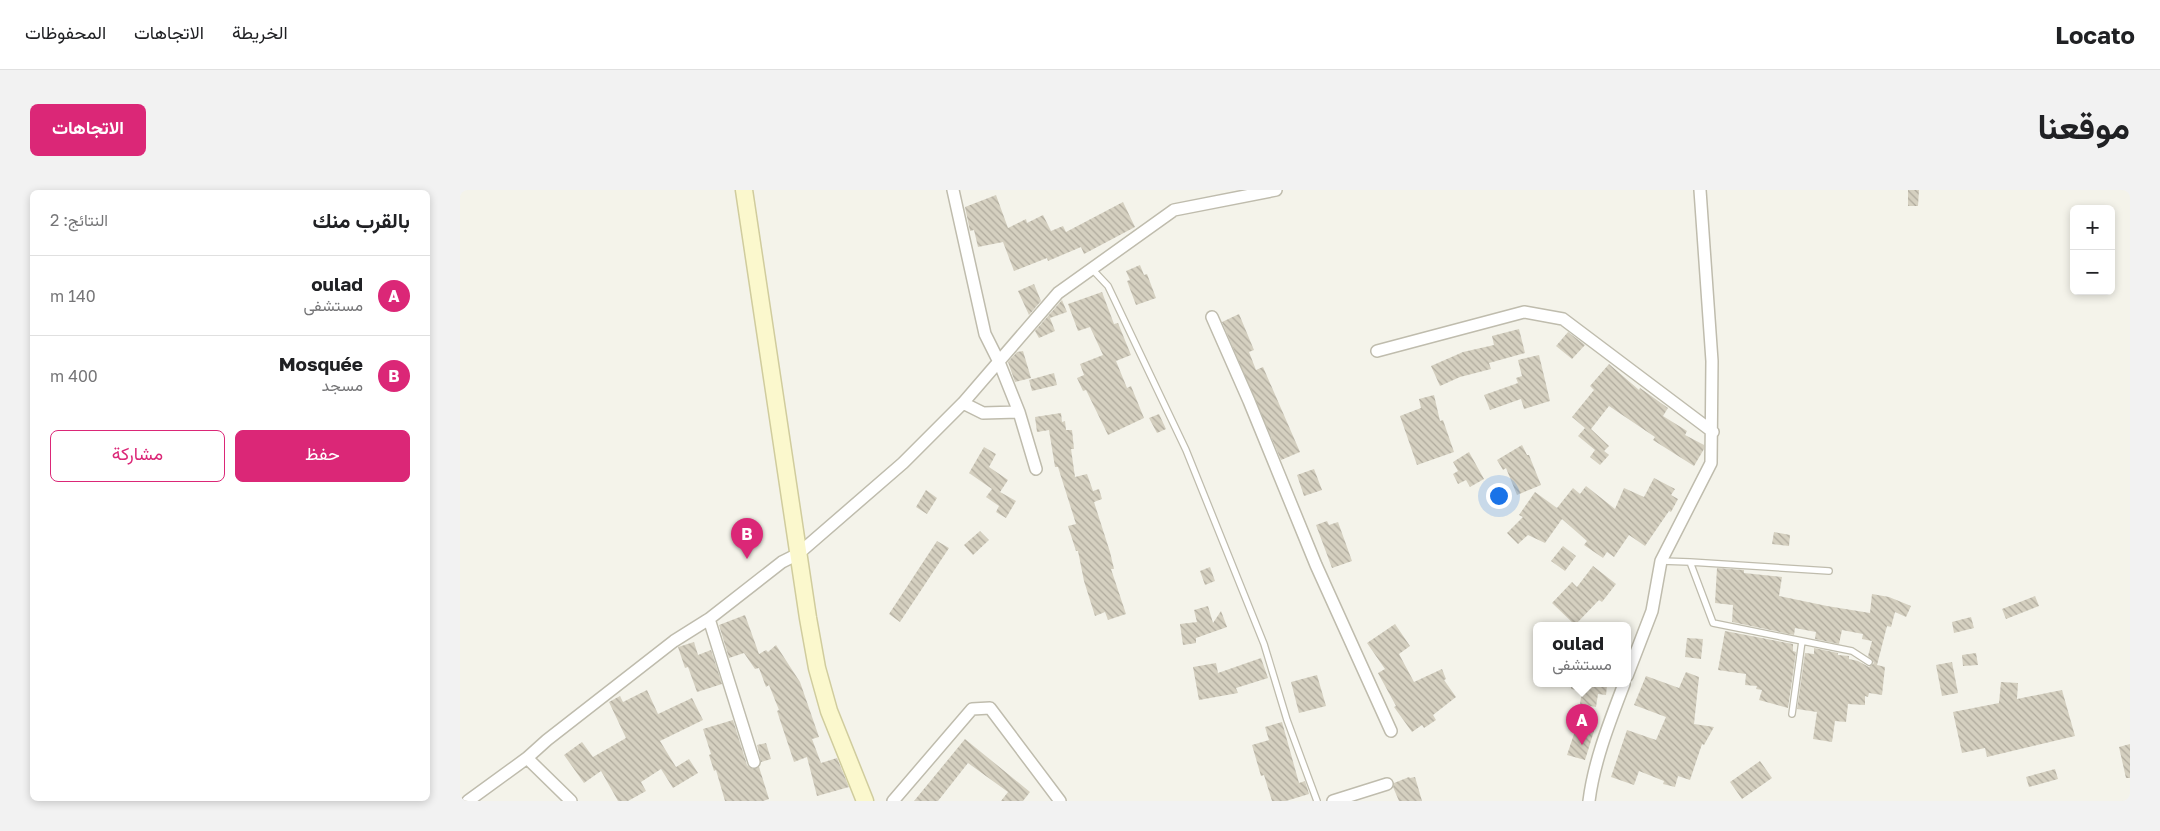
<!DOCTYPE html>
<html lang="ar">
<head>
<meta charset="utf-8">
<style>
	:root { --surface:#fff; --page:#f2f2f2; --text:#202124; --muted:#757577; --line:#e0e0e0; --accent:#db2777 }
	body { margin:0; font-family:"Golos Text",Vazirmatn,sans-serif; background:var(--page); color:var(--text); direction:rtl }
	.controls { position:absolute; right:15px; top:15px; display:grid; overflow:hidden; border-radius:8px; box-shadow:0 2px 8px #0003 }
	.controls button { width:45px; height:45px; display:grid; place-items:center; padding:0; border:0; border-bottom:1px solid var(--line); background:var(--surface); color:var(--text); font:25px sans-serif }
	.you { position:absolute; left:1038px; top:305px; width:18px; height:18px; margin:-12px; border:4px solid #fff; border-radius:50%; background:#1a73e8; box-shadow:0 0 0 8px #1a73e833 }
	.badge { display:grid; place-items:center; width:32px; height:32px; border-radius:50%; background:var(--accent); color:#fff; font-size:16px; font-weight:700 }
	.pin { position:absolute; translate:-50% -41px; filter:drop-shadow(0 1px 2px #0008) }
	.pin::after { content:''; position:absolute; top:26px; width:18px; height:15px; background:inherit; clip-path:polygon(0 0,100% 0,50% 100%) }
	.popup { position:absolute; left:1073px; top:432px; width:98px; height:65px; box-sizing:border-box; display:grid; place-content:center; border-radius:8px; background:var(--surface); filter:drop-shadow(0 1px 4px #0005); font-size:16px; white-space:nowrap; color:var(--muted) }
	.popup b { font-size:19px; color:var(--text) }
	.popup::after { content:''; position:absolute; left:50%; top:100%; margin-left:-10px; border:10px solid transparent; border-top-color:var(--surface) }
	.list { margin:0; padding:0; list-style:none }
	h2 { display:flex; justify-content:space-between; align-items:center; height:65px; margin:0; padding:0 20px; font-size:21px }
	h2 small { font-size:16px; font-weight:400; color:var(--muted) }
	.list li { display:grid; grid-template-columns:32px 1fr auto; gap:15px; align-items:center; box-sizing:border-box; height:80px; padding:0 20px; border-top:1px solid var(--line) }
	.list b { display:block; font-size:19px; white-space:nowrap }
	.list p { margin:0; font-size:16px; white-space:nowrap; color:var(--muted) }
	.list em { font-size:16px; font-style:normal; color:var(--muted) }
	.actions { display:flex; gap:10px; padding:15px 20px }
	.actions a { flex:1; padding:11px 0; border:1px solid var(--accent); border-radius:8px; text-align:center; font-size:18px; color:var(--accent) }
	.actions .main { background:var(--accent); color:#fff }
	.map { position:relative; flex:none; width:1670px; height:611px; overflow:hidden; direction:ltr; border-radius:8px }
	header { display:flex; align-items:center; gap:30px; box-sizing:border-box; height:70px; padding:0 25px; background:var(--surface); border-bottom:1px solid var(--line) }
	header strong { font-size:24px }
	nav { display:flex; gap:28px; margin-inline-start:auto; font-size:18px }
	.intro { display:flex; align-items:center; justify-content:space-between; box-sizing:border-box; height:120px; padding:0 30px }
	h1 { margin:0; font-size:35px }
	.button { padding:12px 22px; border-radius:8px; background:var(--accent); color:#fff; font-size:18px; font-weight:700 }
	main { display:flex; gap:30px; padding:0 30px }
	aside { flex:1; background:var(--surface); border-radius:8px; box-shadow:0 2px 8px #0003 }
	.map>svg:first-child { display:block }
	.building { fill:url(#building-back-hatch) }
	.lines { fill:none; stroke-linecap:round; stroke-linejoin:round }
	.lane-casing { stroke:#bfbcad; stroke-width:8 }
	.street-casing { stroke:#bfbcad; stroke-width:14 }
	.secondary-casing { stroke:#d0cc9d; stroke-width:19 }
	.lane { stroke:#fff; stroke-width:5.5 }
	.street { stroke:#fff; stroke-width:11 }
	.secondary { stroke:#fbf8cd; stroke-width:16 }
</style>
</head>
<body>
<header>
<strong>Locato</strong>
<nav><a>الخريطة</a><a>الاتجاهات</a><a>المحفوظات</a></nav>
</header>
<div class="intro"><h1>موقعنا</h1><a class="button">الاتجاهات</a></div>
<main>
<div class="map">
<svg width="1670" height="611" viewBox="0 0 1670 611">
	<defs>
		<pattern id="building-back-hatch" width="6" height="6" patternUnits="userSpaceOnUse" patternTransform="scale(1.25)"><rect width="6" height="6" fill="#d5d0c0"/><path d="M-1 5l2 2M0 0l6 6M5-1l2 2" fill="none" stroke="#afaa9d"/></pattern>
	</defs>
	<rect width="100%" height="100%" fill="#f4f3ea"/>
	<path class="building" d="M1448,0H1459L1458,16H1448Z
		M536,5L548,38L566,29L567,33L583,25L591,41L603,36L606,42L663,12L675,37L624,64L621,57L588,71L587,68L554,81L543,52L518,57L514,40L510,41L505,17Z
		M680,75L684,85L687,84L696,108L676,115L667,91L670,90L666,81Z
		M574,94L581,111L569,125L558,101Z
		M642,102L654,134L658,133L671,165L656,171L667,198L671,196L684,228L648,245L626,200L623,201L617,188L624,185L620,174L643,165L630,137L618,141L608,114Z
		M602,110L607,122L590,128L595,141L579,148L575,141Z
		M779,124L794,160L789,162L796,180L803,177L840,262L821,270L762,132Z
		M1059,139L1065,163L1029,173L1031,179L1000,187L980,196L971,176L1003,162L1034,155L1032,146Z
		M1108,142L1125,155L1112,169L1096,156Z
		M563,161L571,188L555,192L548,172L557,162Z
		M1079,165L1090,211L1064,219L1061,209L1030,220L1024,205L1058,193L1056,188L1062,186L1058,170Z
		M1149,174L1179,200L1180,198L1208,218L1203,226L1227,241L1225,245L1244,255V259L1234,276L1193,250L1195,247L1149,216L1131,239L1149,256L1144,261L1149,265L1140,275L1130,267L1135,260L1118,246L1125,238L1112,227L1134,200L1130,196Z
		M594,183L597,195L572,201L569,190Z
		M974,205L980,231L983,230L994,262L957,275L940,226L961,218L959,209Z
		M601,223L602,232L605,231L606,240H612L614,259H611L615,287L627,284L633,301L639,299L642,309L634,312L650,362L654,379H651L666,424L648,430L645,422L635,426L624,391L618,361H616L608,336L616,334L598,277H595L589,240L577,242L575,227Z
		M699,224L706,239L697,243L689,228Z
		M1062,255L1067,265H1069L1081,295L1057,305L1046,278L1043,280L1037,270Z
		M524,257L536,264L529,277L548,290L540,302L556,311L546,328L536,322L539,316L526,307L532,299L509,283Z
		M1009,262L1024,289L1010,297L1006,290L998,294L993,284L998,281L993,272Z
		M854,279L862,300L844,306L837,285Z
		M1194,288L1215,299L1211,305L1218,309L1211,322L1209,321L1185,356L1169,345L1154,367L1147,362L1143,368L1124,355L1127,351L1102,329L1085,353L1068,345L1058,354L1047,343L1063,327L1059,325L1075,302L1097,318L1113,298L1120,304L1126,296L1155,319L1164,298L1184,307Z
		M466,300L477,308L467,324L456,317Z
		M867,331L869,335L878,332L892,371L872,378L856,335Z
		M520,341L529,350L513,365L504,355Z
		M1314,342L1330,345L1329,356L1312,354Z
		M477,351L489,358L440,432L429,424Z
		M1103,356L1116,366L1105,381L1091,371Z
		M1133,376L1156,394L1142,412L1139,410L1115,435L1092,413L1112,392L1117,397Z
		M750,377L755,391L745,395L740,381Z
		M1257,378L1284,380V383L1322,387L1319,406L1367,416L1410,423L1412,404L1429,407L1451,416L1446,427L1435,422L1431,437L1427,436L1417,475L1425,477L1422,505L1409,503L1408,507L1405,506V515L1388,514L1386,532L1375,531L1372,552L1353,549L1357,522L1337,519L1345,463L1354,464V458L1378,463V465L1389,466V469L1398,471L1409,477L1414,473L1408,466L1412,451L1402,449L1403,444L1382,440L1379,454L1355,449L1356,442L1335,438L1334,445L1272,432L1273,415L1255,413Z
		M1575,406L1579,416L1546,429L1542,419Z
		M748,416L753,433L761,421L767,437L736,448V453L723,455L720,434L737,432L734,420Z
		M285,425L299,464L306,460L308,462L316,455L340,492L359,547L352,549L361,573L377,568L389,597L357,606L347,567L334,572L317,521L319,520L309,495L306,497L299,478L295,479L284,463L269,468L259,435Z
		M1511,427L1514,438L1494,443L1492,432Z
		M935,434L950,456L939,464L954,492L982,479L986,489L984,490L996,507L973,525L976,530L964,538L962,535L952,542L934,517L936,516L918,483L925,479L907,453Z
		M1265,441L1333,454V461L1336,462L1328,518L1299,510L1302,500L1296,499L1297,496L1285,495L1286,484L1258,480Z
		M1227,448L1243,449L1241,469L1225,467Z
		M234,452L238,465L251,460L262,494L237,502L228,477L225,478L218,457Z
		M1516,463L1518,475L1503,476L1502,465Z
		M801,468L808,488L776,498L778,503L739,510L733,477L756,473L758,483Z
		M1492,472L1498,503L1482,506L1476,475Z
		M1226,482L1239,487L1234,534L1254,537L1244,555L1242,554L1230,590L1218,586L1215,597L1203,594L1204,591L1179,581L1174,595L1151,587L1167,540L1196,550L1206,527L1174,515L1186,486L1219,498Z
		M857,485L866,516L839,523L831,492Z
		M1541,492L1558,493L1557,509L1602,500L1615,546L1527,567L1525,558L1502,563L1493,522L1539,513Z
		M1111,494H1140L1147,496L1146,505L1138,504L1136,517L1120,514L1122,501L1111,499Z
		M187,500L198,524L232,508L243,530L200,551L216,577L229,569L238,583L213,598L201,579L181,592L186,601L168,611H158L141,581L124,593L104,565L122,552L133,567L166,548L149,512L160,506L163,512Z
		M273,530L287,575L293,579L299,577L309,609L303,611H265L256,580L254,581L249,565L251,564L243,539Z
		M822,532L839,593L845,591L849,604L826,611H812L804,585L801,586L792,555L809,550L805,537Z
		M1118,532L1135,538L1125,570L1107,565Z
		M505,549L570,602L563,611H541L548,602L508,573L478,611H454Z
		M306,553L311,569L301,572L297,555Z
		M1670,554V588H1666L1659,557Z
		M1300,571L1312,588L1282,609L1270,592Z
		M1595,579L1598,589L1569,597L1566,587Z
		M949,587L950,588L955,587L962,611H939L933,597L934,593Z"/>
	<g class="lines">
		<defs>
			<path id="lane" d="M632,79L648,96L726,260L804,454L827,530L857,611
				M1201,371L1230,372L1253,433L1392,461L1409,472
				M1230,372L1369,381
				M1332,524L1342,451"/>
			<path id="street" d="M493,0L525,144L539,172L559,222L576,279
				M752,127L789,211L856,375L931,541
				M917,161L1064,122L1103,129L1253,242
				M503,213L523,223L559,222
				M249,429L294,572
				M1167,486L1192,421L1201,371L1251,273L1252,171L1240,0
				M67,568L111,611
				M8,611L67,568L87,550L214,451L249,429L322,372L338,364L443,273L503,213L598,103L714,20L816,0
				M433,611L512,519L530,518L600,611
				M873,611L927,594
				M1129,611C1134,571 1150,531 1164,494"/>
			<path id="secondary" d="M284,0L348,428L357,478L369,521L405,611"/>
		</defs>
		<use href="#lane" class="lane-casing"/>
		<use href="#street" class="street-casing"/>
		<use href="#secondary" class="secondary-casing"/>
		<use href="#lane" class="lane"/>
		<use href="#street" class="street"/>
		<use href="#secondary" class="secondary"/>
	</g>
</svg>
<div class="controls">
<button>+</button>
<button>−</button>
</div>
<div class="you"></div>
<div class="pin badge" style="left:1122px;top:555px">A</div>
<div class="popup"><b>oulad</b>مستشفى</div>
<div class="pin badge" style="left:287px;top:369px">B</div>
</div>
<aside>
<h2>بالقرب منك<small>النتائج: 2</small></h2>
<ul class="list">
<li><span class="badge">A</span><div><b>oulad</b><p>مستشفى</p></div><em>140 m</em></li>
<li><span class="badge">B</span><div><b>Mosquée</b><p>مسجد</p></div><em>400 m</em></li>
</ul>
<div class="actions"><a class="main">حفظ</a><a>مشاركة</a></div>
</aside>
</main>
</body>
</html>
